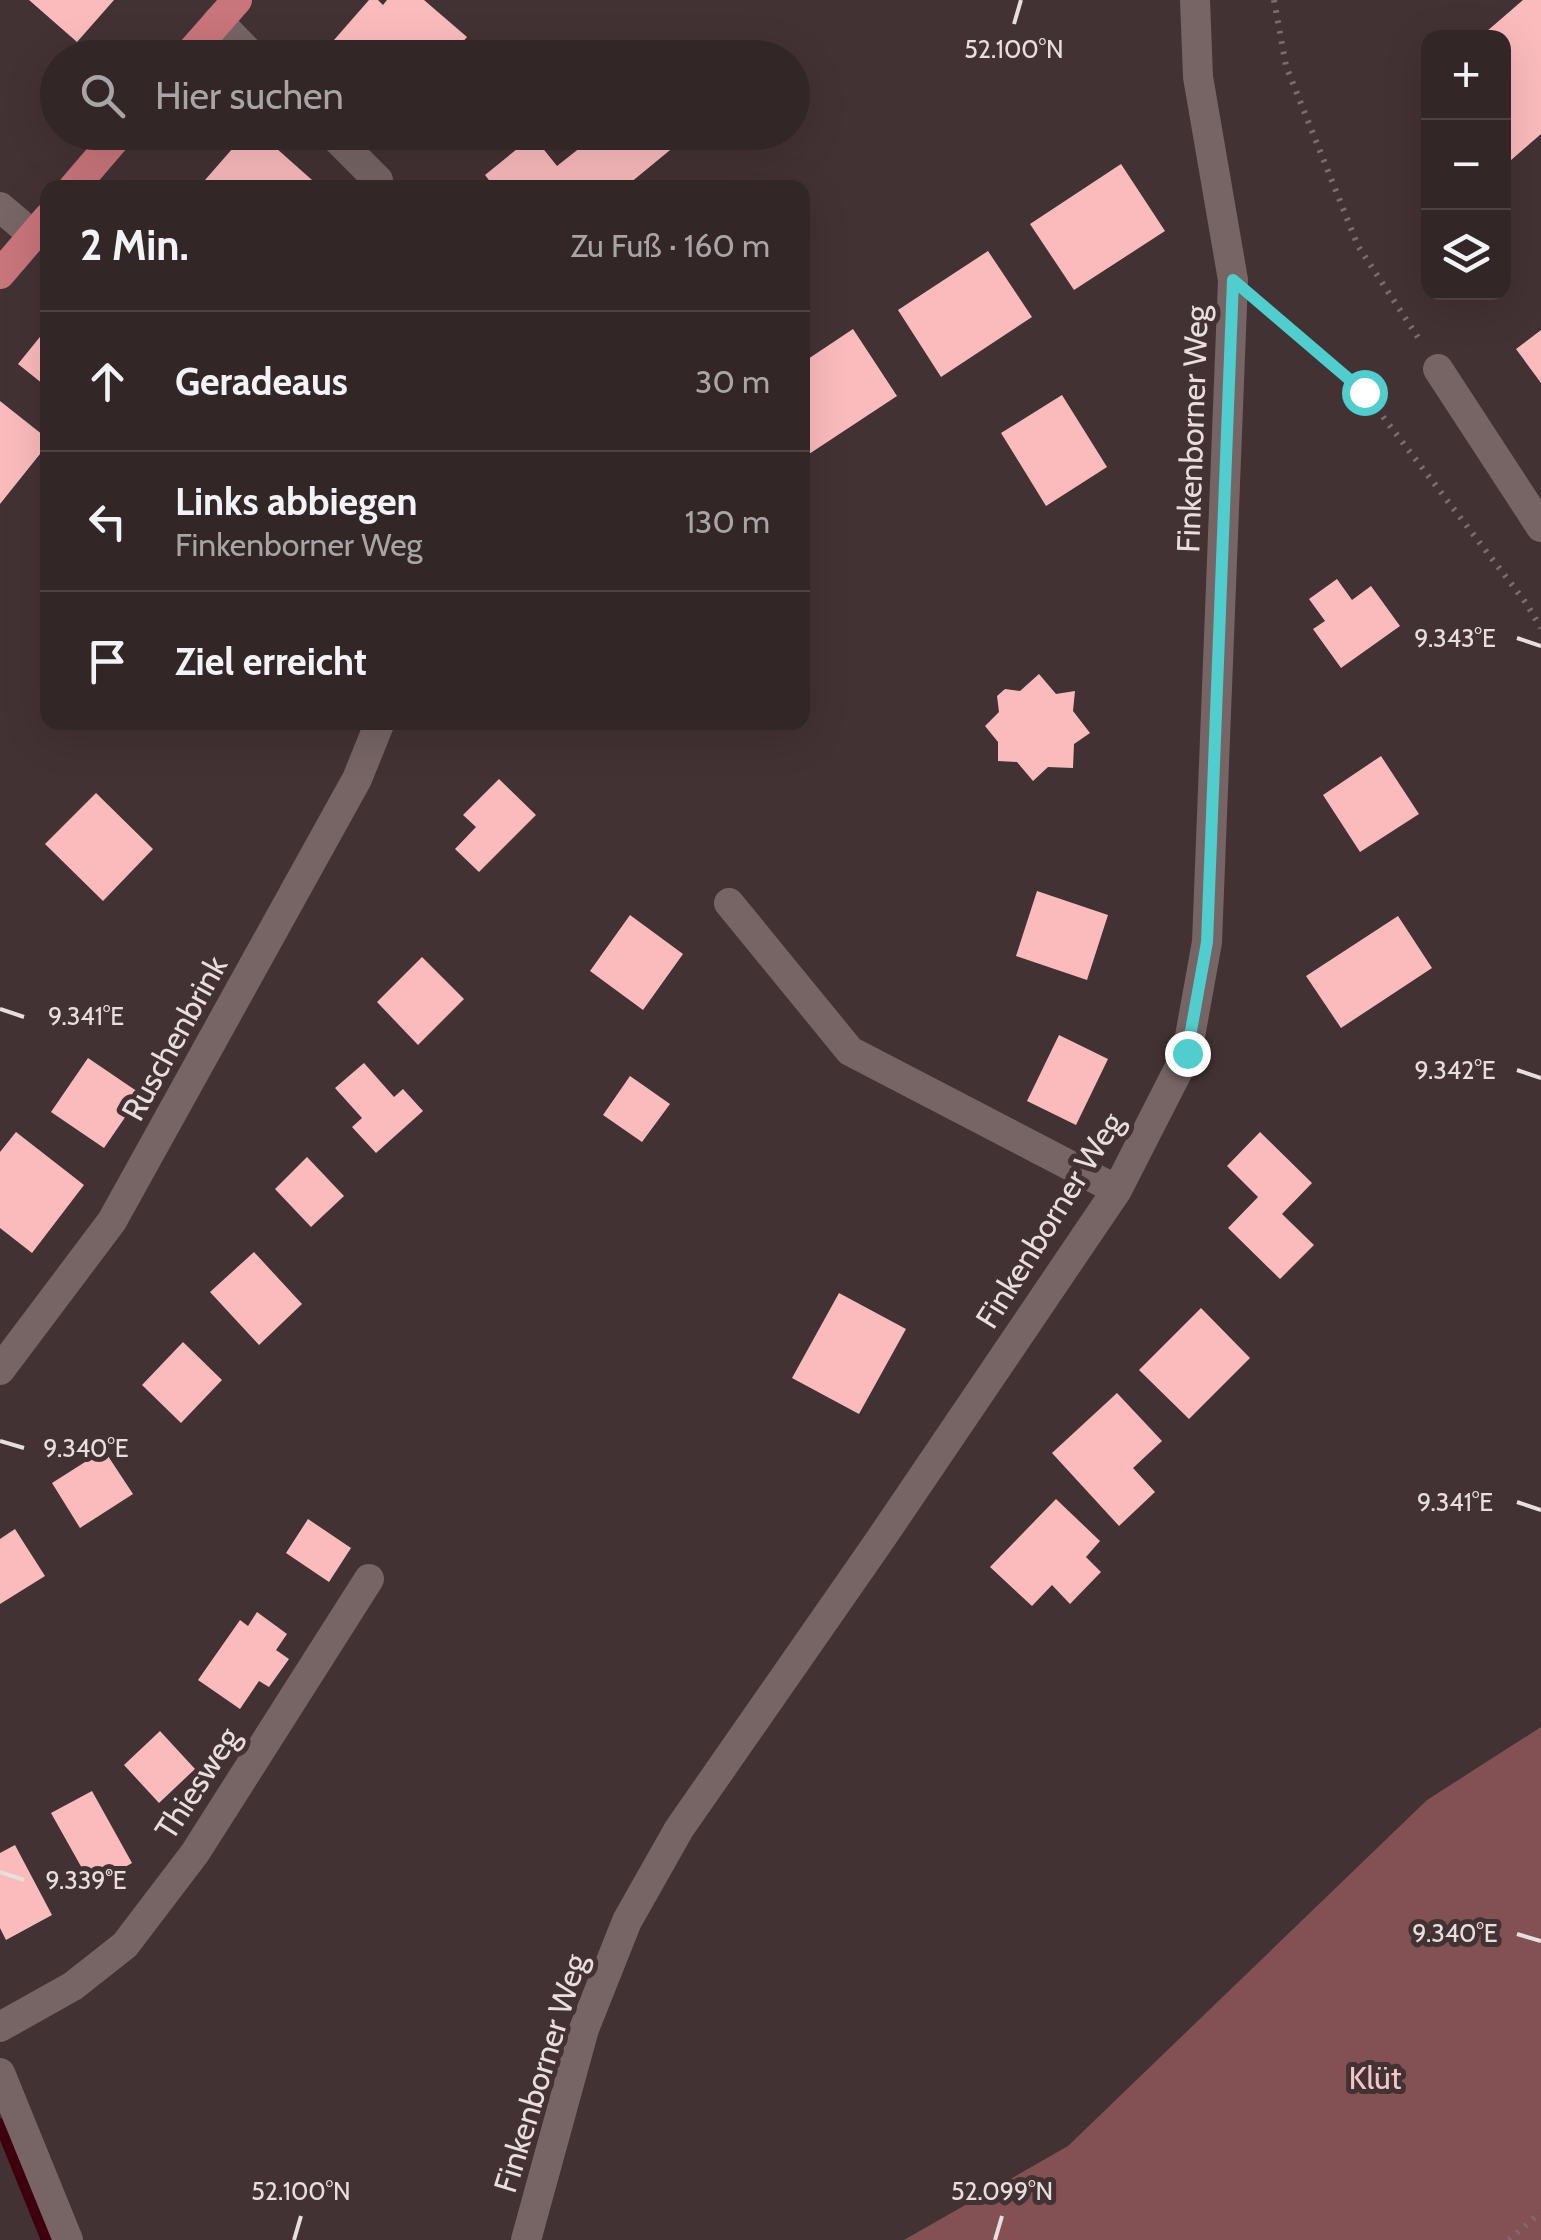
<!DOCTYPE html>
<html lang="de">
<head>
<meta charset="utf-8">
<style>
	:root { --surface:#322626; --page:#3a2e2e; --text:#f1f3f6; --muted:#a8a5a7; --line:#4d4343 }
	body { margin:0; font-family:Cabin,sans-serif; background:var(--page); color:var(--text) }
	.controls { position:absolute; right:30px; top:30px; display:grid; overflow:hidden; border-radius:20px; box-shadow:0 10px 40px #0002 }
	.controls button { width:90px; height:90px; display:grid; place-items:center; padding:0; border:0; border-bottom:2px solid var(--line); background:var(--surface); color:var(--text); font:50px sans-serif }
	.stop { position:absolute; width:30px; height:30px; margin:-22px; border:8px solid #52cdce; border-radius:50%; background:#fff }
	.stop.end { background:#52cdce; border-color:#fff; box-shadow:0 2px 10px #0008 }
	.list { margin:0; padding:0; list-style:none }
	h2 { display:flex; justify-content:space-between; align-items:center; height:130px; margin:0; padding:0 40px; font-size:42px }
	h2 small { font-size:32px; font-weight:400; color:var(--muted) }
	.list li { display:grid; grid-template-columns:65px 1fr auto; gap:30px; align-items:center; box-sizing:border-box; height:140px; padding:0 40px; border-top:2px solid var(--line) }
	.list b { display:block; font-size:38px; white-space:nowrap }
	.list p { margin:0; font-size:32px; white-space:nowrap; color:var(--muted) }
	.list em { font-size:32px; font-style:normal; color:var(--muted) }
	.icon { flex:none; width:55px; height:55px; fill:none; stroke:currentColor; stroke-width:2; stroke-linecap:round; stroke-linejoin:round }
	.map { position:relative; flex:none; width:1541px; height:2240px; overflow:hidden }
	.search { position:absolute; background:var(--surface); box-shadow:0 10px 40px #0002; left:40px; top:40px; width:770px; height:110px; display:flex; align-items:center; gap:25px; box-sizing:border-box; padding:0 35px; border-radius:55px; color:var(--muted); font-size:38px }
	.panel { position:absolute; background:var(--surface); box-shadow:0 10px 40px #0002; left:40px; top:180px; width:770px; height:550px; border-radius:20px }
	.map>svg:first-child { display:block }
	.green { fill:#835053 }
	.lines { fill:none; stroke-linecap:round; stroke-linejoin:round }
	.stream { stroke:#3f000d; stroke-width:12 }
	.building { fill:#fbbbbd }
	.path { stroke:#7c6d6d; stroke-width:6; stroke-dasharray:2.5 8; stroke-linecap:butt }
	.minor { stroke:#776565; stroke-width:30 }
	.major { stroke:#c8757b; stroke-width:30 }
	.route { stroke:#52cdce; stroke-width:12 }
	.ticks { fill:none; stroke:#e9dede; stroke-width:4 }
	.labels { text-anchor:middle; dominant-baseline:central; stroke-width:10; stroke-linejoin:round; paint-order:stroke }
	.street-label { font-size:32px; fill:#e9dede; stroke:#433233 }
	.park-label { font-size:32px; fill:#f2c6c8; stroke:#433233 }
	.ticks-label { font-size:25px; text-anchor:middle; fill:#e9dede; stroke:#433233; stroke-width:10; stroke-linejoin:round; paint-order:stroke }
</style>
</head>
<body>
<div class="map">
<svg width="1541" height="2240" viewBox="0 0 1541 2240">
	<rect width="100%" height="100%" fill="#433233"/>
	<path class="green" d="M1541,1727V2240H904L1068,2146L1427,1800Z"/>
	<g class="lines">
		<path class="stream" d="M0,2124L47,2240"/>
	</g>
	<path class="building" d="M29,0H114L77,42Z
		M369,0H378L383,5L387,0H424L467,37L449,58H338L327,48Z
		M1523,0H1541V134L1510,161L1504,154V38H1479Z
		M647,41L660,58H626Z
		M247,132H258L321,188H198Z
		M570,132H594L598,137L603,132H692L624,188H495L485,175L533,136L557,166L581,147Z
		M1121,164L1165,231L1074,290L1030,224Z
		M988,251L1032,317L941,377L898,310Z
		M48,327V388L18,364Z
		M853,329L897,396L806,456L802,450V363Z
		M1541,330V383L1516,349Z
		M1062,395L1107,467L1046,506L1001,433Z
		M0,401L48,439V444L0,504Z
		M1337,579L1352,600L1371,586L1400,626L1341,668L1313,629L1325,621L1309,599Z
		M1039,674L1056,694L1075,691L1073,711L1090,733L1074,744L1073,768L1048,767L1033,781L1017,762L998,761V742L985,726L999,712L997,696L1005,689L1020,691Z
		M1381,756L1419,814L1360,852L1323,795Z
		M499,779L536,815L479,872L455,849L476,827L463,815Z
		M96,793L153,849L103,901L45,844Z
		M1037,891L1108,915L1087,980L1016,956Z
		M630,915L683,954L643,1010L590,971Z
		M1398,916L1432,968L1341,1028L1306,976Z
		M422,957L464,999L418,1045L377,1002Z
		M1059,1035L1108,1059L1076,1125L1027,1101Z
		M88,1058L141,1094L104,1148L51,1112Z
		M364,1063L394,1097L403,1089L423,1111L376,1153L352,1127L362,1118L335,1088Z
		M630,1076L670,1104L642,1142L603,1115Z
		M16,1132L84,1185L32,1253L0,1228V1152Z
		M1260,1132L1312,1183L1282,1214L1314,1245L1280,1279L1228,1228L1258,1197L1227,1166Z
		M307,1157L344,1196L311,1227L275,1189Z
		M254,1252L302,1304L259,1345L210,1292Z
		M839,1293L906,1329L859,1414L792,1378Z
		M1201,1308L1250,1358L1189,1419L1139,1370Z
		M183,1342L222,1380L181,1423L142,1385Z
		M1117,1393L1162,1441L1133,1468L1155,1492L1119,1526L1052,1453Z
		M104,1450L133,1494L80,1528L52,1483Z
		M1056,1499L1100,1541L1086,1557L1101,1572L1070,1604L1052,1585L1032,1606L990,1567Z
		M308,1519L351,1548L329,1582L286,1553Z
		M15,1529L45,1576L0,1604V1539Z
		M257,1612L287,1634L276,1650L289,1659L269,1687L259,1681L240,1709L198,1680L240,1620L248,1626Z
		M160,1731L195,1769L159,1803L124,1765Z
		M92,1791L132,1863L92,1886L51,1813Z
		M15,1845L52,1915L6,1940L0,1928V1853Z"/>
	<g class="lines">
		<path class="path" d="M1274,0L1286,66L1358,246L1421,342
			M1268,310L1364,392L1526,603L1541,628
			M1509,2240L1541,2212"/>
		<path class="minor" d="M218,21L254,58
			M330,132L378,180V188
			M0,207L33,235
			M1438,369L1541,527
			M729,903L850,1051L1117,1190
			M0,1370L112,1221L357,779L380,722
			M0,2027L73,1986L125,1945L195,1853L369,1579
			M0,2073L68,2240
			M526,2240L584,2029L627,1921L679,1829L880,1540L1117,1190L1187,1053L1207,942L1233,280L1198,77L1195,0"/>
		<path class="major" d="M186,58L237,0
			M73,188L121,132
			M0,274L48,218"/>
	</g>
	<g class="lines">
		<path class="route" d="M1187,1053L1207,942L1233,280L1364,392"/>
	</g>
	<path class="ticks" d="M1014,24L1021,0M1517,638L1541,646M0,1009L24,1017M1517,1070L1541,1078M0,1441L24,1448M1517,1502L1541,1510M0,1872L24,1880M1517,1934L1541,1941M294,2240L301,2216M995,2240L1002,2216"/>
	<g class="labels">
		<g class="street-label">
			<text transform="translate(1192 429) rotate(-88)">Finkenborner Weg</text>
			<text transform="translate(174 1038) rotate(-61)">Ruschenbrink</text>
			<text transform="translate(1049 1220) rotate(-58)">Finkenborner Weg</text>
			<text transform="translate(197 1783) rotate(-57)">Thiesweg</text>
			<text transform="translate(540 2073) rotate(-73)">Finkenborner Weg</text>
		</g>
		<g class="park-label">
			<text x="1375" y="2077">Klüt</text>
		</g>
	</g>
	<g class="ticks-label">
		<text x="1014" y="58">52.100°N</text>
		<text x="1455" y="647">9.343°E</text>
		<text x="86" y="1025">9.341°E</text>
		<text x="1455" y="1079">9.342°E</text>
		<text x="86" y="1457">9.340°E</text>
		<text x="1455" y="1511">9.341°E</text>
		<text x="86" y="1889">9.339°E</text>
		<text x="1455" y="1942">9.340°E</text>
		<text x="301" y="2200">52.100°N</text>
		<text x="1002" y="2200">52.099°N</text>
	</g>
</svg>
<div class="controls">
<button>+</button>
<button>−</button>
<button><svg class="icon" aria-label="layers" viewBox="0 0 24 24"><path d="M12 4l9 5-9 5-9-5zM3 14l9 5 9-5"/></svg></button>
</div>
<div class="stop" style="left:1364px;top:392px"></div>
<div class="stop end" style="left:1187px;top:1053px"></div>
<div class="search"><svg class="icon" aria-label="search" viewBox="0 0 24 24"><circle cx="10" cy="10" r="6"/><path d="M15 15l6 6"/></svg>Hier suchen</div>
<section class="panel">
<h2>2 Min.<small>Zu Fuß · 160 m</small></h2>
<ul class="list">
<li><svg class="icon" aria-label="ahead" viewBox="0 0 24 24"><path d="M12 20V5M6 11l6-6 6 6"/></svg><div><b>Geradeaus</b></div><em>30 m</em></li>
<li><svg class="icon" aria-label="left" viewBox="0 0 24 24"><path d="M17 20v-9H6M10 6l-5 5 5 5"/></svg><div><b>Links abbiegen</b><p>Finkenborner Weg</p></div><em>130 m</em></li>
<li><svg class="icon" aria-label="arrive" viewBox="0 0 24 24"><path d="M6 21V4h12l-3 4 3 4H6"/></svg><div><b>Ziel erreicht</b></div></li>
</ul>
</section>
</div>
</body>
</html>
